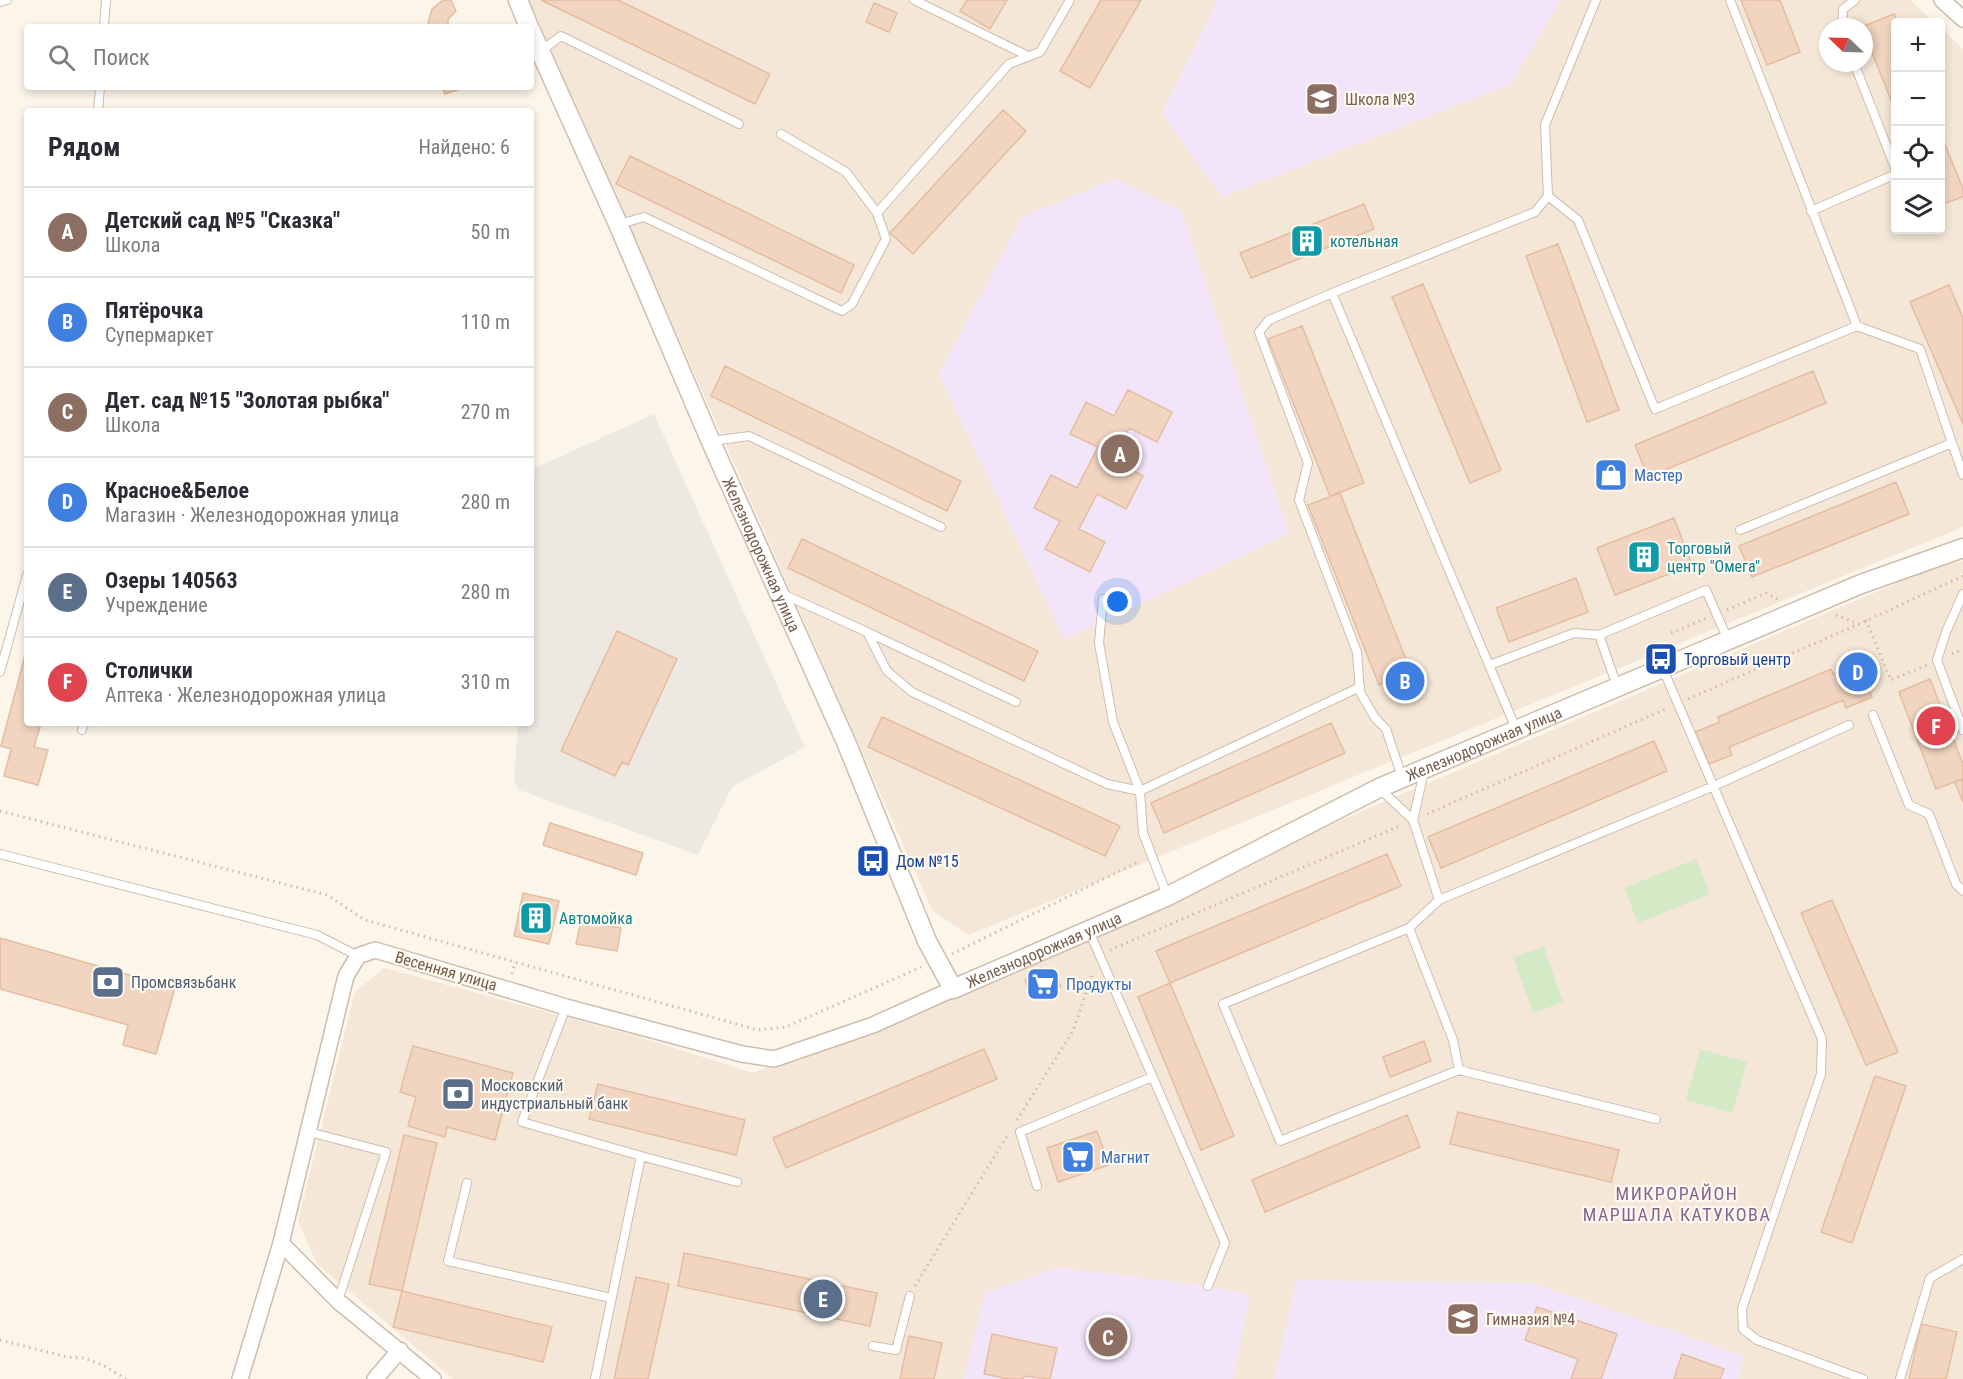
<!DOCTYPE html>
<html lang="ru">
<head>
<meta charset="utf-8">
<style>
	:root { --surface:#fff; --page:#f2f2f3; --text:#2b2b33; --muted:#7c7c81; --line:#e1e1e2; --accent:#e37651 }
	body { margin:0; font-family:"Roboto Condensed",sans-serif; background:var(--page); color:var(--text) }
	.controls { position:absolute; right:18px; top:18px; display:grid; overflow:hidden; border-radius:6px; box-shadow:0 3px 9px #0003 }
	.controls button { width:54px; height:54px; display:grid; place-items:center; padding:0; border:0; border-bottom:2px solid var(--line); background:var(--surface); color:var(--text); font:30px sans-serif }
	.compass { position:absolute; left:1819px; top:18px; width:54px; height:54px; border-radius:50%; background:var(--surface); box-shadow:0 3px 9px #0003; rotate:293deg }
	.you { position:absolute; left:1118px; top:602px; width:21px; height:21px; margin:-15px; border:4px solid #fff; border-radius:50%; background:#1a73e8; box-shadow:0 0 0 9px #1a73e833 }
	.badge { display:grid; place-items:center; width:39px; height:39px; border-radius:50%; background:var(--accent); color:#fff; font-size:20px; font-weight:700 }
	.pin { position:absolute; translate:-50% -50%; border:3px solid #fff; box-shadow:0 2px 6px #0006 }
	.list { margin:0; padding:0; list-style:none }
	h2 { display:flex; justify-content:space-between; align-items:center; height:78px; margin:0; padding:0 24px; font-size:26px }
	h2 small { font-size:20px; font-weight:400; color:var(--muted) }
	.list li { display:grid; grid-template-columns:39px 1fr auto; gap:18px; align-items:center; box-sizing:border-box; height:90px; padding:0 24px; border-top:2px solid var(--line) }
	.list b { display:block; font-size:22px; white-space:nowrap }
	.list p { margin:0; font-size:20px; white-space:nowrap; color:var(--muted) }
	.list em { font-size:20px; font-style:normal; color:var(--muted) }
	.icon { flex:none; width:33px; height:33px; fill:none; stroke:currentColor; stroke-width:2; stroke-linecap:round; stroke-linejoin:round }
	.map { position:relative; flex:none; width:1963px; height:1379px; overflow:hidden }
	.search { position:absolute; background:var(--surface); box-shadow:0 3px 9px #0003; left:24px; top:24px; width:510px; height:66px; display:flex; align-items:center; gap:15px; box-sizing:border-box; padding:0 21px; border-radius:6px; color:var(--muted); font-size:22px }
	.panel { position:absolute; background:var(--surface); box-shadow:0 3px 9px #0003; left:24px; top:108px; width:510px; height:618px; border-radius:6px }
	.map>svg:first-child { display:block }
	.residential { fill:#f4e7d7; fill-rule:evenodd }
	.industrial { fill:#ede8e2 }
	.education { fill:#f2e5f9 }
	.green { fill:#d4eac7 }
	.building { fill:#f1d5c1; stroke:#e4bda1; stroke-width:1.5 }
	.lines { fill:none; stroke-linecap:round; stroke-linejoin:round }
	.service-casing { stroke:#cebdae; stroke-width:10 }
	.minor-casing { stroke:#cebdae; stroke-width:18 }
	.tertiary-casing { stroke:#cebdae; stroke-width:21 }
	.path { stroke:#d7b9a3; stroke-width:3; stroke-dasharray:1.5 4.5; stroke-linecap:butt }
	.service { stroke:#fff; stroke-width:8 }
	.minor { stroke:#fff; stroke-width:15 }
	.tertiary { stroke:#fff; stroke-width:18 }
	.labels { text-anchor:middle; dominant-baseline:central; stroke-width:4.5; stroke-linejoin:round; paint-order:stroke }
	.education-label { font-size:16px; fill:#785e54; stroke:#fff9ef; text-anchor:start }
	.culture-label { font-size:16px; fill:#0d838f; stroke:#fff9ef; text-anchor:start }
	.shop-label { font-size:16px; fill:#366cbe; stroke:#fff9ef; text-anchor:start }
	.street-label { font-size:16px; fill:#775d4c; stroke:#fff9ef }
	.transit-label { font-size:16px; fill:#164399; stroke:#fff9ef; text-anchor:start }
	.service-label { font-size:16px; fill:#4e5e75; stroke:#fff9ef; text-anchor:start }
	.neighbourhood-label { font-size:18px; letter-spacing:1.5px; fill:#846592; stroke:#fff9ef }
</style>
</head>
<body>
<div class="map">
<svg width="1963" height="1379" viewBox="0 0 1963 1379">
	<rect width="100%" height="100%" fill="#fcf5e9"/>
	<path class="residential" d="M529,0H1910L1934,22H1896V230H1940L1941,28L1963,49V527L968,935L932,910ZM1828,27H1864V63H1828Z
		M1963,561V1379H453L317,1264L298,1221L355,992L384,968L640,1037L753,1073L942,1002L1278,847L1925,571Z"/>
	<path class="industrial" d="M654,414L805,747L732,787L698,855L519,790L514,780L518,723H531V523L535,468Z"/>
	<path class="education" d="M1218,0H1560L1511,84L1222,197L1162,113Z
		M1115,179L1181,210L1289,534L1064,640L939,374L1022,217Z
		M1058,1267L1208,1286L1250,1295L1233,1379H964L985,1293Z
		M1297,1280L1533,1283L1744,1356L1738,1379H1274Z"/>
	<path class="green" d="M1696,859L1710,894L1638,923L1624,888Z
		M1544,947L1563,1002L1533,1013L1513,957Z
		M1700,1049L1747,1062L1732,1113L1686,1100Z"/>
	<path class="building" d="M443,0H451L456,11L448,19V27H427L432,9Z
		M541,0H618L770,74L755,104Z
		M967,0H1007L990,29L960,11Z
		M1101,0H1141L1090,88L1060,71Z
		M1741,0H1780L1800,52L1767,65Z
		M874,3L897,13L889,32L866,22Z
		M1894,14L1898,22L1896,113L1862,27Z
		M442,87H459L460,89L445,94Z
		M1003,110L1026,131L913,254L890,233Z
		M1940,132L1963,189V197L1940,205Z
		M630,156L854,265L841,293L616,184Z
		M1364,204L1374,229L1251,278L1240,253Z
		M1558,244L1619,410L1587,422L1526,256Z
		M1423,284L1501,470L1470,483L1392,297Z
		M1949,285L1963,318V424L1910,302Z
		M1302,326L1364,483L1330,496L1268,339Z
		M725,366L961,481L947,511L711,396Z
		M1813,371L1826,403L1648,477L1635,445Z
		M1128,390L1172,412L1157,442L1129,428L1113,460L1143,476L1126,509L1097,494L1079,529L1105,542L1090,572L1045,549L1060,521L1034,508L1051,475L1077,488L1098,447L1070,434L1086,402L1114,416Z
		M1896,482L1909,514L1752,577L1739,546Z
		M1340,493L1411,672L1379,685L1308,505Z
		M1674,518L1692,565L1615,595L1597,548Z
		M802,539L1038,651L1024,681L788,568Z
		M1576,578L1588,612L1509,642L1496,608Z
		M617,631L677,659L628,765L622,762L615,776L561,751Z
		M27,648V723H41L34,747L48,750L38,785L4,776L11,749L1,746Z
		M1858,664L1872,697L1846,708L1843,700L1729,747L1732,755L1709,764L1695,732L1720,722L1718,717L1831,669L1833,674Z
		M1930,679L1963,764V779L1936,789L1899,692Z
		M882,717L1120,826L1105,856L868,747Z
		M1331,723L1345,753L1164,833L1151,803Z
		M1654,741L1667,771L1441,868L1428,837Z
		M1963,779V802L1955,782Z
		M550,823L643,853L636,875L543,845Z
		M1387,854L1401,886L1170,983L1156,951Z
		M523,893L559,901L549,944L514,936Z
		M1832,900L1898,1052L1866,1065L1801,913Z
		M581,921L621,928L617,951L576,944Z
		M0,938L175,988L156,1054L123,1045L128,1025L0,989Z
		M1041,968L1043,974L1054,970L1061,987L1031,998L1025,980L1035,976L1033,971Z
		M1170,983L1234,1136L1201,1150L1138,997Z
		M1424,1041L1431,1061L1390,1077L1383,1057Z
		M413,1046L513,1073L495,1140L447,1127L445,1137L408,1126L416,1097L400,1092Z
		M984,1049L997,1079L786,1168L773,1138Z
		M1875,1076L1906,1086L1852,1243L1821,1232Z
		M598,1084L745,1120L736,1155L589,1119Z
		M1458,1112L1619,1150L1611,1182L1450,1144Z
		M1407,1115L1420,1147L1265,1212L1252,1180Z
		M1097,1131L1109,1165L1058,1182L1047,1148Z
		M404,1135L437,1143L402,1291L369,1284Z
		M684,1253L877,1293L870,1326L678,1286Z
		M636,1277L669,1284L648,1379H614Z
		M402,1291L552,1327L543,1362L393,1327Z
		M1537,1307L1617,1334L1601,1379H1571L1578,1359L1525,1340Z
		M1921,1324L1957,1332L1946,1379H1909Z
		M992,1334L1057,1348L1050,1379L1024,1376L1023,1379H1008L984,1374Z
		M909,1336L942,1343L934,1379H900Z
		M1682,1354L1724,1369L1720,1379H1674Z"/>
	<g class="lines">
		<defs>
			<path id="service" d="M914,0L1028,56
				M1730,0L1857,326L1920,349L1963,475
				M0,2L7,0
				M104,27L106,0
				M1842,27L1843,9L1855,0
				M541,51L561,36L739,124
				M1854,63L1896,170
				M98,111L100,87
				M781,134L846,172L877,213
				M1548,196L1578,220L1655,409L1857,326
				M1811,211L1896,174
				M620,224L644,217L842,311L852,304L886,239L877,213L1009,64L1040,52L1070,0
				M1332,293L1516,729
				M712,441L749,436L941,527
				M1740,530L1952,443
				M783,594L867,632L887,671L912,692L1107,784L1140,791
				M1963,594L1946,632L1937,660L1963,730
				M1103,599L1099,643L1113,722L1140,791
				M867,632L1016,702
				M1490,665L1574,633L1599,635
				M1663,669L1822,1039L1821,1074L1742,1309L1743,1329L1757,1340L1863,1379
				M0,672L27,575
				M1617,686L1599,635L1706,590L1728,640
				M1873,715L1909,805L1929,814L1956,884L1963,891
				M82,730L84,723
				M1402,777L1386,729L1375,718L1360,692L1357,652L1299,500L1308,463L1259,332L1269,320L1342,289L1535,212L1548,196L1545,125L1596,0
				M1379,788L1413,820L1439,900
				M1413,820L1424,772
				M0,854L317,935L358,956
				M1167,895L1143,833L1140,791L1360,687
				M1409,928L1453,1040L1459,1070
				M1089,931L1225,1243L1208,1286
				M566,1007L522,1122L641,1156L595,1379
				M1656,1119L1459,1070L1280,1141L1223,1004L1409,928L1439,900L1714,786L1849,725
				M309,1132L386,1152L338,1301
				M641,1156L737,1182
				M467,1183L448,1261L611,1298
				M1037,1186L1020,1132L1152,1077
				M873,1346L896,1350L910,1296
				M1900,1379L1930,1278L1963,1259"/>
			<path id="minor" d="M1942,0L1963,19
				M281,1243L338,1301L433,1379
				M240,1379L281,1243L346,976L358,956L375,950L566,1007L742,1054L774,1059L873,1025L953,989
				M375,1379L400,1350"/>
			<g id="tertiary">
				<path d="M518,0L529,27"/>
				<path id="s1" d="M531,31L618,224L711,442L846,742L927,941L953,989L1168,896L1379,788L1861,584L1963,548"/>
			</g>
		</defs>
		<use href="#service" class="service-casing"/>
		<use href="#minor" class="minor-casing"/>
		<use href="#tertiary" class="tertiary-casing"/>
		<path class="path" d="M1727,610L1766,593L1778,599
			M1836,615L1859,624L1963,576
			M1866,620L1891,680L1927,665
			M1671,633L1707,618
			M1952,654L1963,649
			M1688,699L1859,624
			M0,811L327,895L365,920L758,1030L786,1027L921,967
			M1427,814L1668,708
			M1110,950L1402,825
			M952,954L1140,861
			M512,974L515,962
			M1017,1120L1073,1031L1093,972
			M915,1286L1007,1136
			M0,1340L67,1357L84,1358L103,1365L126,1379"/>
		<use href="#service" class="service"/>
		<use href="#minor" class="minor"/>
		<use href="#tertiary" class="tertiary"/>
	</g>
	<defs>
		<symbol id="school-square" viewBox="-11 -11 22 22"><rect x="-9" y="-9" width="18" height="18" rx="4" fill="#8d6e63" stroke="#fff9ef"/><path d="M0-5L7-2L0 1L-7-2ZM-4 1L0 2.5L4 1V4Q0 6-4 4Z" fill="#fff"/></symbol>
		<symbol id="building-square" viewBox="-11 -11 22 22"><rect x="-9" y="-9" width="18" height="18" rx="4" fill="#0f9aa8" stroke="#fff9ef"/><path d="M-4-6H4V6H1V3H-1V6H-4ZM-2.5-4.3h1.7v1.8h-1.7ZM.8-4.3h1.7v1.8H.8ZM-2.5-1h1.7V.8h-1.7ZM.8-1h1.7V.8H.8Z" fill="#fff"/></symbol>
		<symbol id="shop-square" viewBox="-11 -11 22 22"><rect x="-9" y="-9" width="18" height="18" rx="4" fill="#3f7fe0" stroke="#fff9ef"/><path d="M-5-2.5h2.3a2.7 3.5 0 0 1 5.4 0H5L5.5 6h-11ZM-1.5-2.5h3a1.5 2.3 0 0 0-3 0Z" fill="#fff"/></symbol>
		<symbol id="bus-square" viewBox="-11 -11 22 22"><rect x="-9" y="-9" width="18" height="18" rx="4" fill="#1a4fb4" stroke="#fff9ef"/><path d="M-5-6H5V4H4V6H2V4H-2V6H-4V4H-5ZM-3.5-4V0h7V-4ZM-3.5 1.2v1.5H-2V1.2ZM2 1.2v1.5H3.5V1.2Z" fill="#fff"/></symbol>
		<symbol id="bank-square" viewBox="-11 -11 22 22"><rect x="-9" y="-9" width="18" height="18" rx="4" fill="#5c6f8a" stroke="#fff9ef"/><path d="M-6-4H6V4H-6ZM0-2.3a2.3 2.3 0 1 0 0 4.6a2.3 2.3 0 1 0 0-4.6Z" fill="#fff"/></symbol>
		<symbol id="supermarket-square" viewBox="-11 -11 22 22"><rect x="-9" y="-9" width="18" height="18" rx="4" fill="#3f7fe0" stroke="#fff9ef"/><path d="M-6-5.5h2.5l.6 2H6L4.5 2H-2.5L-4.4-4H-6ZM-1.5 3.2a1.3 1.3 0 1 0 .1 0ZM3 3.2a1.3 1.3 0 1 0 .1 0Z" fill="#fff"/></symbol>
	</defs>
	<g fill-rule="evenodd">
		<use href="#school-square" x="1303" y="80" width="38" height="38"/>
		<use href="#building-square" x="1288" y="222" width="38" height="38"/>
		<use href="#shop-square" x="1592" y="456" width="38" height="38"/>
		<use href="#building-square" x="1625" y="538" width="38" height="38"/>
		<use href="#bus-square" x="1642" y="640" width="38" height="38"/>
		<use href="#bus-square" x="854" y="842" width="38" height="38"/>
		<use href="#building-square" x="517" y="899" width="38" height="38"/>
		<use href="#bank-square" x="89" y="963" width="38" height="38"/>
		<use href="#supermarket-square" x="1024" y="965" width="38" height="38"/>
		<use href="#bank-square" x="439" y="1075" width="38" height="38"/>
		<use href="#supermarket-square" x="1059" y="1138" width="38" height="38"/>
		<use href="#school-square" x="1444" y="1300" width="38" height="38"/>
	</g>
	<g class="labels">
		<g class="education-label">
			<text x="1345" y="99">Школа №3</text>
			<text x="1486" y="1319">Гимназия №4</text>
		</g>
		<g class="culture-label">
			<text x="1330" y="241">котельная</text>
			<text x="1667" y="548">Торговый<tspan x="1667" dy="18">центр "Омега"</tspan></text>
			<text x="559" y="918">Автомойка</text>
		</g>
		<g class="shop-label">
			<text x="1634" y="475">Мастер</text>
			<text x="1066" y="984">Продукты</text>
			<text x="1101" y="1157">Магнит</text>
		</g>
		<g class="street-label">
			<text stroke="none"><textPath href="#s1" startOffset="572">Железнодорожная улица</textPath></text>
			<text stroke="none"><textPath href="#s1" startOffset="1632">Железнодорожная улица</textPath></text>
			<text stroke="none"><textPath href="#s1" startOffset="1146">Железнодорожная улица</textPath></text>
			<text transform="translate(446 971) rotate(16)">Весенняя улица</text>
		</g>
		<g class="transit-label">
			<text x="1684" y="659">Торговый центр</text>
			<text x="896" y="861">Дом №15</text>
		</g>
		<g class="service-label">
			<text x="131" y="982">Промсвязьбанк</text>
			<text x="481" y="1085">Московский<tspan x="481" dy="18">индустриальный банк</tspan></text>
		</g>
		<g class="neighbourhood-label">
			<text x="1677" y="1193">МИКРОРАЙОН<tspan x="1677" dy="21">МАРШАЛА КАТУКОВА</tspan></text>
		</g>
	</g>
</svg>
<div class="controls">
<button>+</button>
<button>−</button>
<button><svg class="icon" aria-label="locate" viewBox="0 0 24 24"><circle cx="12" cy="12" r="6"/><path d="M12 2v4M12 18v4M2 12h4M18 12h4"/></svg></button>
<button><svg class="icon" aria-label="layers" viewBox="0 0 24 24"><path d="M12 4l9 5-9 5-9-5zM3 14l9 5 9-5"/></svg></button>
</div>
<svg class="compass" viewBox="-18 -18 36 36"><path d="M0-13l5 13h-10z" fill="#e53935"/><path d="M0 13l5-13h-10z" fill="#7c7c81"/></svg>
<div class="you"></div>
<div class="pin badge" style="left:1120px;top:454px;background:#8d6e63">A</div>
<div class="pin badge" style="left:1405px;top:681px;background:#3f7fe0">B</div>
<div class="pin badge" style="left:1108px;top:1337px;background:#8d6e63">C</div>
<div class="pin badge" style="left:1858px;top:672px;background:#3f7fe0">D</div>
<div class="pin badge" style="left:823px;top:1299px;background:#5c6f8a">E</div>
<div class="pin badge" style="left:1936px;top:726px;background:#e0444e">F</div>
<div class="search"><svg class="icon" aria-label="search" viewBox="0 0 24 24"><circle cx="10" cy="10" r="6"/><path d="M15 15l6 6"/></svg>Поиск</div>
<section class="panel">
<h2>Рядом<small>Найдено: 6</small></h2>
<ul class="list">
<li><span class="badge" style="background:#8d6e63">A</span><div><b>Детский сад №5 &quot;Сказка&quot;</b><p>Школа</p></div><em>50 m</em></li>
<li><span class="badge" style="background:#3f7fe0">B</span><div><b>Пятёрочка</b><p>Супермаркет</p></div><em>110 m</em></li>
<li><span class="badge" style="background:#8d6e63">C</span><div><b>Дет. сад №15 &quot;Золотая рыбка&quot;</b><p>Школа</p></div><em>270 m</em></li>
<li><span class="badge" style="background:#3f7fe0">D</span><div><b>Красное&amp;Белое</b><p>Магазин · Железнодорожная улица</p></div><em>280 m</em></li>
<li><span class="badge" style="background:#5c6f8a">E</span><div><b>Озеры 140563</b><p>Учреждение</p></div><em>280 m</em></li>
<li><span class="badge" style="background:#e0444e">F</span><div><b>Столички</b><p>Аптека · Железнодорожная улица</p></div><em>310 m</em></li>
</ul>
</section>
</div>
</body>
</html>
